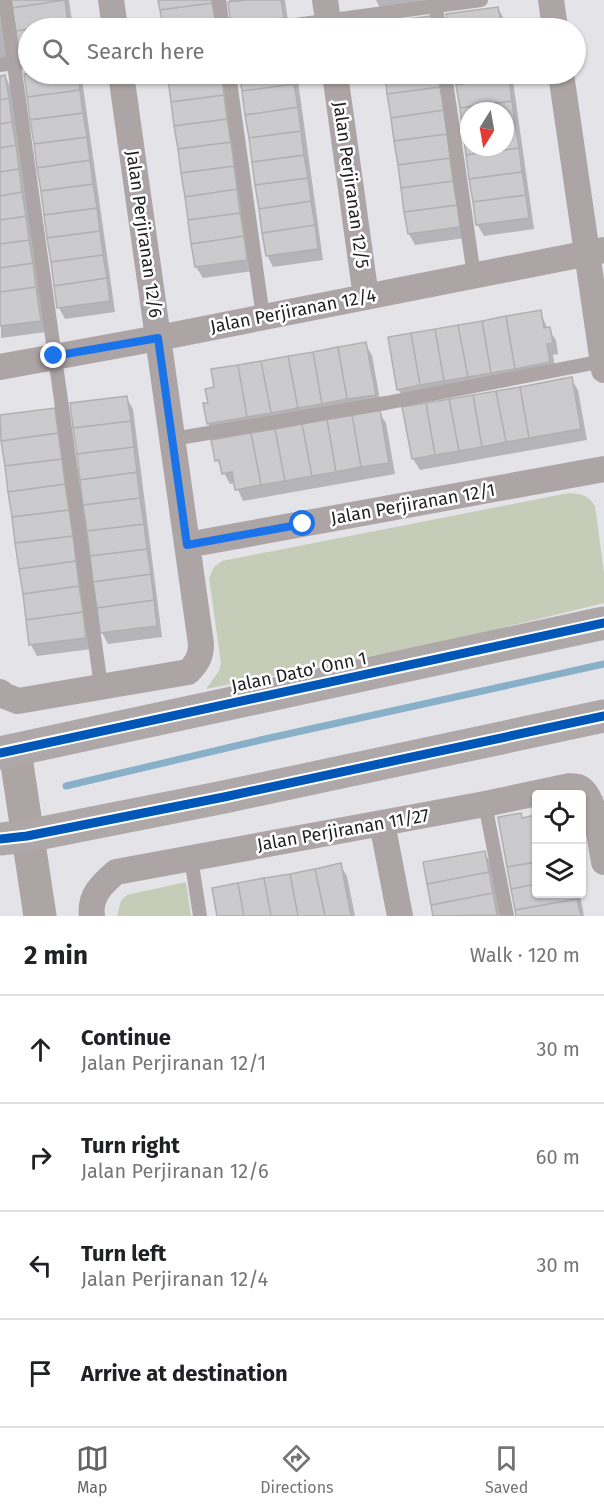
<!DOCTYPE html>
<html lang="en">
<head>
<meta charset="utf-8">
<style>
	:root { --surface:#fff; --page:#f2f2f2; --text:#202124; --muted:#757577; --line:#e0e0e0; --accent:#646468 }
	body { margin:0; font-family:"Fira Sans",sans-serif; background:var(--page); color:var(--text) }
	.controls { position:absolute; right:18px; bottom:18px; display:grid; overflow:hidden; border-radius:6px; box-shadow:0 2px 4px #0004 }
	.controls button { width:54px; height:54px; display:grid; place-items:center; padding:0; border:0; border-bottom:2px solid var(--line); background:var(--surface); color:var(--text); font:30px sans-serif }
	.compass { position:absolute; left:460px; top:102px; width:54px; height:54px; border-radius:50%; background:var(--surface); box-shadow:0 2px 4px #0004; rotate:191deg }
	.stop { position:absolute; width:18px; height:18px; margin:-14px; border:4px solid #1a73e8; border-radius:50%; background:#fff }
	.stop.end { background:#1a73e8; border-color:#fff; box-shadow:0 2px 6px #0008 }
	.list { margin:0; padding:0; list-style:none }
	h2 { display:flex; justify-content:space-between; align-items:center; height:78px; margin:0; padding:0 24px; font-size:26px }
	h2 small { font-size:20px; font-weight:400; color:var(--muted) }
	.list li { display:grid; grid-template-columns:39px 1fr auto; gap:18px; align-items:center; box-sizing:border-box; height:108px; padding:0 24px; border-top:2px solid var(--line) }
	.list b { display:block; font-size:22px; white-space:nowrap }
	.list p { margin:0; font-size:20px; white-space:nowrap; color:var(--muted) }
	.list em { font-size:20px; font-style:normal; color:var(--muted) }
	.icon { flex:none; width:33px; height:33px; fill:none; stroke:currentColor; stroke-width:2; stroke-linecap:round; stroke-linejoin:round }
	.map { position:relative; flex:none; width:604px; height:916px; overflow:hidden }
	.search { position:absolute; background:var(--surface); box-shadow:0 2px 4px #0004; left:18px; right:18px; top:18px; height:66px; display:flex; align-items:center; gap:15px; box-sizing:border-box; padding:0 21px; border-radius:33px; color:var(--muted); font-size:22px }
	.sheet { height:510px; background:var(--surface) }
	nav { display:flex; justify-content:space-around; align-items:center; box-sizing:border-box; height:84px; border-top:2px solid var(--line); background:var(--surface); font-size:16px; color:var(--muted) }
	nav a { display:grid; justify-items:center; gap:3px }
	nav .on { color:var(--accent) }
	.map>svg:first-child { display:block }
	.green { fill:#c5ccb8 }
	.shadow { fill:#0003; fill-rule:evenodd }
	.lines { fill:none; stroke-linecap:round; stroke-linejoin:round }
	.stream { stroke:#89b0c9; stroke-width:7 }
	.building { fill:#cbcacd; stroke:#b1afb2; stroke-width:1.5 }
	.service { stroke:#ada5a5; stroke-width:14 }
	.minor { stroke:#ada5a5; stroke-width:26 }
	.secondary { stroke:#ada4a4; stroke-width:33 }
	.primary { stroke:#afa8a8; stroke-width:33 }
	.cycleway-casing { stroke:#fff; stroke-width:13 }
	.cycleway { stroke:#0057b8; stroke-width:9 }
	.route { stroke:#1a73e8; stroke-width:8 }
	.labels { text-anchor:middle; dominant-baseline:central; stroke-width:5; stroke-linejoin:round; paint-order:stroke }
	.street-label { font-size:18px; fill:#1f1f23; stroke:#fff }
</style>
</head>
<body>
<div class="map">
<svg width="604" height="916" viewBox="0 0 604 916">
	<rect width="100%" height="100%" fill="#e3e3e8"/>
	<path class="green" d="M569,493C582,494 588,495 595,506L604,573V603L456,639L206,689L219,671L221,663L209,578L214,567L222,561Z
		M186,882L191,916H117L121,901L127,895Z"/>
	<path class="shadow" d="M13,0H69L73,28H28V64H27L20,53Z
		M160,0H216L220,28H164Z
		M229,0H285L289,28H235L233,24Z
		M376,0H432L383,14Z
		M498,8L504,19L505,28H450L448,15Z
		M0,14L8,68L0,69Z
		M429,18L436,28H379V25Z
		M35,74H79L82,79L115,312L65,319L59,308L26,75Z
		M168,74H225L253,271L203,278L196,267Z
		M241,74H297L323,260L273,267L267,255Z
		M386,74H442L465,238L415,245L409,234Z
		M456,74H512L534,229L484,236L477,224ZM469,111H505V147H469Z
		M5,76L11,88L46,332L1,338L0,77Z
		M540,312L548,329L556,340L558,354L553,355L556,374L405,400L398,389Z
		M365,344L372,355L381,406L215,435L208,424L205,405Z
		M571,379L578,390L587,440L420,470L413,459L404,408Z
		M126,397L133,409L162,637L108,644L102,633Z
		M54,409L60,421L92,649L37,656L31,645L0,417Z
		M379,412L386,423L395,474L243,501L235,483L230,484L217,460Z
		M521,815L523,819L536,817V894H580L584,916H518Z
		M484,852L491,863L501,916H435L425,863Z
		M340,865L347,876L355,916H219Z"/>
	<g class="lines">
		<path class="stream" d="M66,786L265,739L604,664"/>
	</g>
	<path class="building" d="M11,0H65L12,8Z
		M65,0L68,24L16,31L12,8Z
		M158,0H212V3L160,10Z
		M246,0H281L284,18L231,25L228,2Z
		M212,3L216,25L190,28H163L160,10Z
		M498,7L502,28H448L446,14Z
		M430,16L432,28H378L377,23Z
		M28,29V52L19,54L16,31Z
		M24,74H78L80,90L27,97Z
		M167,74H205L168,79Z
		M205,74H221L224,95L171,102L168,79Z
		M239,74H293L294,84L242,91Z
		M385,74H438L440,87L387,94Z
		M455,74H508L509,77L456,85Z
		M5,75L9,98L0,100V76Z
		M509,77L512,101L460,108L456,85Z
		M294,84L298,107L245,115L242,91Z
		M440,87L444,110L391,118L387,94Z
		M80,90L83,113L30,120L27,97Z
		M224,95L227,119L174,126L171,102Z
		M9,98L12,122L0,124V100Z
		M512,101L515,124L505,126V111H469V131L463,132L460,108Z
		M298,107L301,131L249,138L245,115Z
		M444,110L447,134L394,141L391,118Z
		M83,113L87,137L34,144L30,120Z
		M227,119L231,142L178,149L174,126Z
		M12,122L16,145L0,148V124Z
		M515,124L519,148L466,155L463,132L469,131V147H505V126Z
		M301,131L304,155L252,162L249,138Z
		M447,134L450,158L398,165L394,141Z
		M87,137L90,160L37,168L34,144Z
		M231,142L234,166L181,173L178,149Z
		M16,145L19,169L0,172V148Z
		M519,148L522,172L469,179L466,155Z
		M304,155L308,178L255,185L252,162Z
		M450,158L453,181L401,188L398,165Z
		M90,160L93,184L41,191L37,168Z
		M234,166L237,189L185,197L181,173Z
		M19,169L22,192L0,196V172Z
		M522,172L526,195L473,202L469,179Z
		M308,178L311,201L259,209L255,185Z
		M453,181L457,205L404,212L401,188Z
		M93,184L97,208L44,215L41,191Z
		M237,189L240,213L188,220L185,197Z
		M22,192L26,216L0,220V196Z
		M526,195L529,218L476,225L473,202Z
		M311,201L315,225L262,233L259,209Z
		M457,205L460,227L408,234L404,212Z
		M97,208L100,231L47,238L44,215Z
		M240,213L244,236L191,244L188,220Z
		M26,216L29,240L0,244V220Z
		M315,225L318,249L266,256L262,233Z
		M100,231L103,255L51,262L47,238Z
		M244,236L247,260L195,267L191,244Z
		M29,240L33,263L0,268V244Z
		M103,255L107,278L54,286L51,262Z
		M33,263L36,287L0,292V268Z
		M107,278L110,301L57,308L54,286Z
		M36,287L41,321L0,326V292Z
		M541,310L544,328L550,327L553,343L547,344L550,362L515,369L506,316Z
		M506,316L515,369L491,373L482,321Z
		M482,321L491,373L468,377L458,325Z
		M458,325L468,377L444,381L435,329Z
		M435,329L444,381L420,385L411,333Z
		M411,333L420,385L397,390L388,337Z
		M366,342L376,395L347,399L338,347Z
		M338,347L347,399L322,404L313,352Z
		M313,352L322,404L298,408L288,356Z
		M288,356L298,408L271,413L261,361Z
		M261,361L271,413L247,417L238,365Z
		M238,365L247,417L207,424L203,403H208L205,389L214,387L211,369Z
		M572,377L581,429L529,438L520,387Z
		M520,387L529,438L506,442L496,391Z
		M496,391L506,442L482,447L473,395Z
		M473,395L482,447L459,451L449,399Z
		M127,396L131,421L73,428L70,403Z
		M449,399L459,451L435,455L426,403Z
		M426,403L435,455L412,459L402,407Z
		M55,408L58,433L1,441L0,415Z
		M380,410L389,463L361,467L352,415Z
		M352,415L361,467L336,472L327,419Z
		M327,419L336,472L312,476L302,424Z
		M131,421L134,447L77,454L73,428Z
		M302,424L312,476L285,481L275,429Z
		M275,429L285,481L261,485L251,433Z
		M58,433L62,459L5,466L1,441Z
		M251,433L261,485L235,490L232,472L222,474L219,460L215,461L211,440Z
		M134,447L137,472L80,480L77,454Z
		M62,459L65,484L8,492L5,466Z
		M137,472L140,498L83,505L80,480Z
		M65,484L69,510L12,517L8,492Z
		M140,498L144,524L87,531L83,505Z
		M69,510L73,536L15,543L12,517Z
		M144,524L147,549L90,556L87,531Z
		M73,536L76,561L19,569L15,543Z
		M147,549L151,574L93,582L90,556Z
		M76,561L79,586L23,594L19,569Z
		M151,574L154,600L97,608L93,582Z
		M79,586L83,612L26,620L23,594Z
		M154,600L157,626L100,633L97,608Z
		M83,612L86,638L29,645L26,620Z
		M521,813L522,818L536,815V862L507,867L498,817Z
		M485,851L489,872L427,884L423,862Z
		M536,862V884L511,889L507,867Z
		M341,863L351,916H325L315,869Z
		M315,869L325,916H298L290,874Z
		M489,872L493,893L431,905L427,884Z
		M290,874L298,916H271L264,878Z
		M264,878L271,916H244L238,883Z
		M238,883L244,916H217L212,888Z
		M536,884V894H576L577,899L515,910L511,889Z
		M493,893L497,915L433,916L431,905Z
		M577,899L581,916H516L515,910Z"/>
	<g class="lines">
		<path class="service" d="M5,0L101,686
			M219,0L223,28
			M435,0L439,28
			M273,28L481,0
			M0,65L28,61
			M229,74L263,317
			M445,74L474,276
			M173,439L386,403L603,361
			M485,804L507,916
			M191,858L200,916"/>
		<path class="minor" d="M111,0L115,28
			M325,0L329,28
			M551,0L555,28
			M335,74L366,297
			M561,74L604,370
			M0,367L158,338L604,250
			M187,545L604,469
			M0,692L5,696L18,701L188,672C197,663 201,657 201,644L121,74
			M382,823L400,916
			M92,916C89,896 102,884 116,872L485,804L570,786C574,787 577,786 580,788C595,795 601,846 604,862"/>
		<path class="secondary" d="M15,751L40,916"/>
		<path class="primary" d="M0,753L604,623
			M0,839L27,836L224,797L604,716"/>
		<defs>
			<path id="cycleway" d="M0,753L604,623
				M0,839L27,836L224,797L604,716"/>
		</defs>
		<use href="#cycleway" class="cycleway-casing"/>
		<use href="#cycleway" class="cycleway"/>
	</g>
	<g class="lines">
		<path class="route" d="M54,356L158,338L187,545L303,524"/>
	</g>
	<g class="labels">
		<g class="street-label">
			<text transform="translate(351 185) rotate(82)">Jalan Perjiranan 12/5</text>
			<text transform="translate(144 234) rotate(82)">Jalan Perjiranan 12/6</text>
			<text transform="translate(293 311) rotate(-11)">Jalan Perjiranan 12/4</text>
			<text transform="translate(413 504) rotate(-10)">Jalan Perjiranan 12/1</text>
			<text transform="translate(299 672) rotate(-12)">Jalan Dato' Onn 1</text>
			<text transform="translate(343 830) rotate(-10)">Jalan Perjiranan 11/27</text>
		</g>
	</g>
</svg>
<div class="controls">
<button><svg class="icon" aria-label="locate" viewBox="0 0 24 24"><circle cx="12" cy="12" r="6"/><path d="M12 2v4M12 18v4M2 12h4M18 12h4"/></svg></button>
<button><svg class="icon" aria-label="layers" viewBox="0 0 24 24"><path d="M12 4l9 5-9 5-9-5zM3 14l9 5 9-5"/></svg></button>
</div>
<svg class="compass" viewBox="-18 -18 36 36"><path d="M0-13l5 13h-10z" fill="#e53935"/><path d="M0 13l5-13h-10z" fill="#757577"/></svg>
<div class="stop" style="left:303px;top:524px"></div>
<div class="stop end" style="left:54px;top:356px"></div>
<div class="search"><svg class="icon" aria-label="search" viewBox="0 0 24 24"><circle cx="10" cy="10" r="6"/><path d="M15 15l6 6"/></svg>Search here</div>
</div>
<section class="sheet">
<h2>2 min<small>Walk · 120 m</small></h2>
<ul class="list">
<li><svg class="icon" aria-label="ahead" viewBox="0 0 24 24"><path d="M12 20V5M6 11l6-6 6 6"/></svg><div><b>Continue</b><p>Jalan Perjiranan 12/1</p></div><em>30 m</em></li>
<li><svg class="icon" aria-label="right" viewBox="0 0 24 24"><path d="M7 20v-9h11M14 6l5 5-5 5"/></svg><div><b>Turn right</b><p>Jalan Perjiranan 12/6</p></div><em>60 m</em></li>
<li><svg class="icon" aria-label="left" viewBox="0 0 24 24"><path d="M17 20v-9H6M10 6l-5 5 5 5"/></svg><div><b>Turn left</b><p>Jalan Perjiranan 12/4</p></div><em>30 m</em></li>
<li><svg class="icon" aria-label="arrive" viewBox="0 0 24 24"><path d="M6 21V4h12l-3 4 3 4H6"/></svg><div><b>Arrive at destination</b></div></li>
</ul>
</section>
<nav>
<a class="on"><svg class="icon" aria-label="map" viewBox="0 0 24 24"><path d="M3 6l6-2 6 2 6-2v14l-6 2-6-2-6 2zM9 4v14M15 6v14"/></svg>Map</a>
<a><svg class="icon" aria-label="directions" viewBox="0 0 24 24"><path d="M12 3l9 9-9 9-9-9zM9 14v-3h6M13 9l2 2-2 2"/></svg>Directions</a>
<a><svg class="icon" aria-label="saved" viewBox="0 0 24 24"><path d="M7 4h10v16l-5-4-5 4z"/></svg>Saved</a>
</nav>
</body>
</html>
